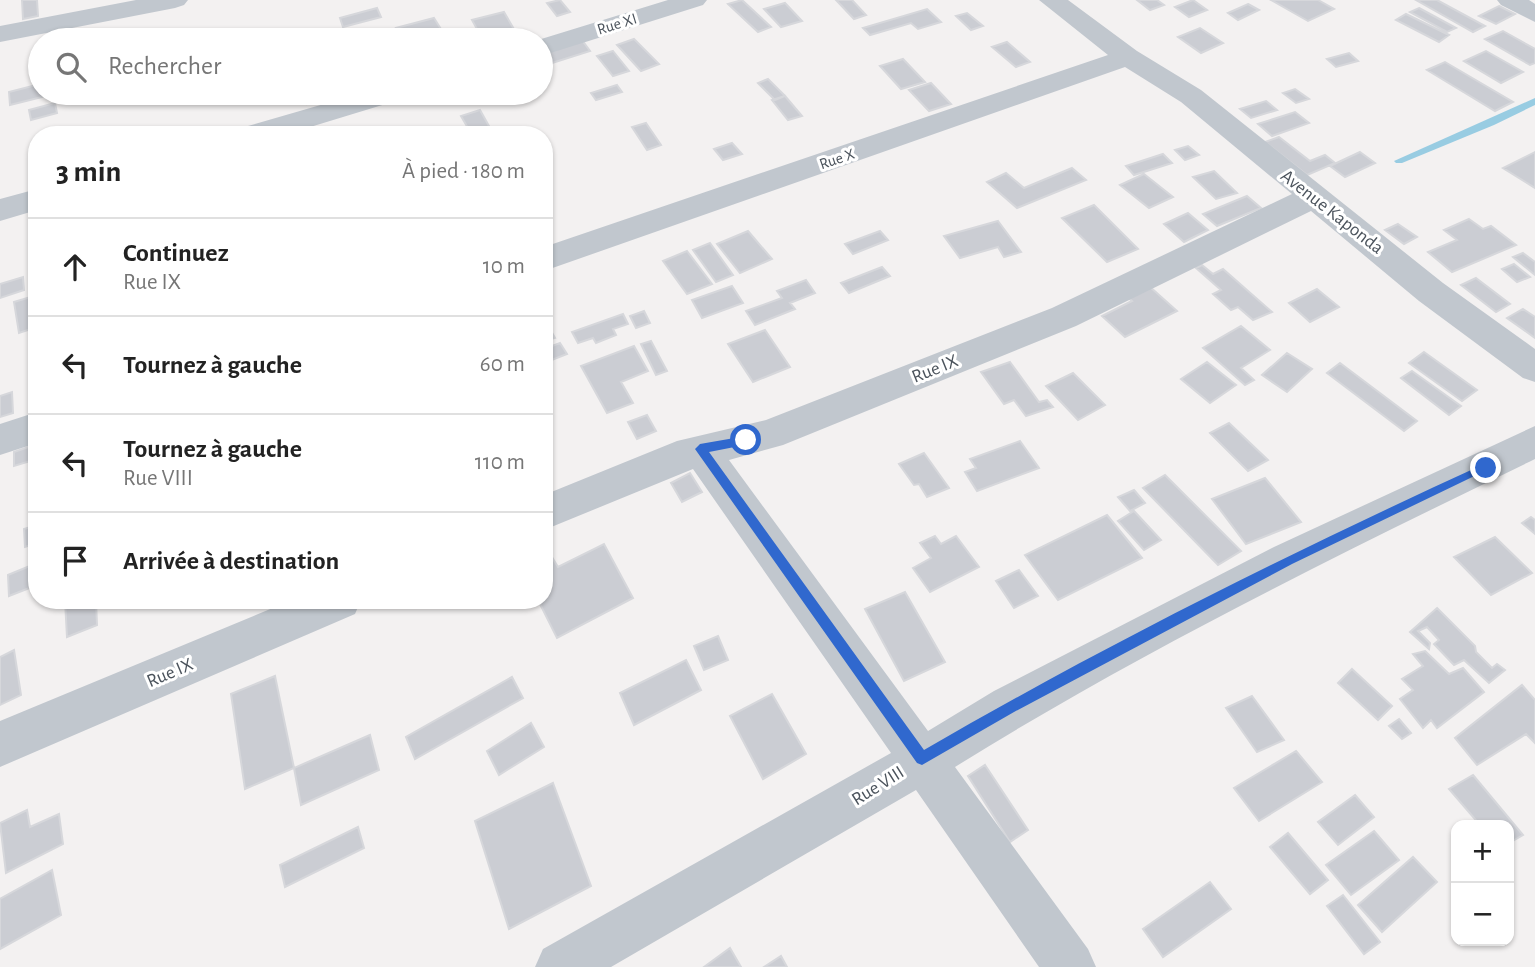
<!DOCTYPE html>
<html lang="fr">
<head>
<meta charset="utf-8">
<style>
	:root { --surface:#fff; --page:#f6f6f6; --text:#222; --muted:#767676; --line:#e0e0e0 }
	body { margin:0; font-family:"Alegreya Sans",sans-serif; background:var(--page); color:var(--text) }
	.controls { position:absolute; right:21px; bottom:21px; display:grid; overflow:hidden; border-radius:14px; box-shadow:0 2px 5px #0004 }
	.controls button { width:63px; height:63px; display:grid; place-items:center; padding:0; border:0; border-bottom:2px solid var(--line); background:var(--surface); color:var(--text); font:35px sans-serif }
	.stop { position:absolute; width:21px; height:21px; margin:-16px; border:5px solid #3068ce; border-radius:50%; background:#fff }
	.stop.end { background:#3068ce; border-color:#fff; box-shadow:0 2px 7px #0008 }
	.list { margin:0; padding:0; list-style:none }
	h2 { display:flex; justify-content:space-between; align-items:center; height:91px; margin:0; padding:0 28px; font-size:30px }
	h2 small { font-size:23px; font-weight:400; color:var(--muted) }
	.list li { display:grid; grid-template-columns:46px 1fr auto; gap:21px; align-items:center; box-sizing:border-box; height:98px; padding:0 28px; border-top:2px solid var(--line) }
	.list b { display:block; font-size:26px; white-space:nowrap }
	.list p { margin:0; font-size:23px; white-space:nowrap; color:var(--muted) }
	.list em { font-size:23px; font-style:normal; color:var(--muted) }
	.icon { flex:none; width:38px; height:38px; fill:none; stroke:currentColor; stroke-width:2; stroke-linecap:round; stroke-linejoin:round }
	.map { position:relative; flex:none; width:1535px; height:967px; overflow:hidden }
	.search { position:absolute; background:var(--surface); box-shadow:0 2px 5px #0004; left:28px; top:28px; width:525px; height:77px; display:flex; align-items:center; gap:18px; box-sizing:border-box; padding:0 24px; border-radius:38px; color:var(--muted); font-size:26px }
	.panel { position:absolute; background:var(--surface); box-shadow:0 2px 5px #0004; left:28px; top:126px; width:525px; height:483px; border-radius:28px }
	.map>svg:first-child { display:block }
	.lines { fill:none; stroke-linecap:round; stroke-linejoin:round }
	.stream { fill:#98cce2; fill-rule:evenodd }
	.building { fill:#cbcdd3; stroke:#d6d7db; stroke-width:2 }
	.minor { fill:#c1c7ce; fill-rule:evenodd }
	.route { fill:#3068ce }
	.labels { text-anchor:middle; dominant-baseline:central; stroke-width:6; stroke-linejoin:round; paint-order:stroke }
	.far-street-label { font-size:16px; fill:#4b535c; stroke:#fff }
	.street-label { font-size:19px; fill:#4b535c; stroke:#fff }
</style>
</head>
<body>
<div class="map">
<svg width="1535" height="967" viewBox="0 0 1535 967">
	<rect width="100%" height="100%" fill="#f3f1f1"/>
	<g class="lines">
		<path class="stream" d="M1535,98V105L1494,125L1402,163H1396L1394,161Z"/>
	</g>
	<path class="building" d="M22,0H37L38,16L23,19Z
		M560,0L570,12L557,16L547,3Z
		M742,0L771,27L758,32L728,4Z
		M836,0H852L866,15L854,19Z
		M1137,0H1157L1164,5L1150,10Z
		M1193,0L1207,10L1189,17L1175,7Z
		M1271,0H1318L1334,9L1308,21Z
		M1416,0H1437L1485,26L1473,32Z
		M785,3L802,21L781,27L764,9Z
		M1248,4L1259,10L1238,20L1228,13Z
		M1499,6L1515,14L1496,24L1479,16Z
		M377,8L381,17L343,27L340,18Z
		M1419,8L1456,28L1447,32L1410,12Z
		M927,9L941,22L918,29L911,23L870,35L863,28Z
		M504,12L515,31L483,40L472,20Z
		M967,13L983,26L971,30L956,16Z
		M1406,14L1449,35L1439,42L1396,20Z
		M434,18L441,29L402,39L396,28Z
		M1200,28L1223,43L1201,53L1178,37Z
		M1503,31L1535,49V63L1530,65L1485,39Z
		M268,33L269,40H232Z
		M634,39L659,64L641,71L617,45Z
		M582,40L590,51L552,63L544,52Z
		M1007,42L1030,62L1016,67L992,47Z
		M613,51L629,71L613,76L597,56Z
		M1486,51L1523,72L1501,83L1464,61Z
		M1349,53L1358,61L1336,67L1327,59Z
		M903,59L925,82L901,89L880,66Z
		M1445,62L1513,102L1495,111L1427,70Z
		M768,79L785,96L775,100L758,83Z
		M931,83L951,104L929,111L909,90Z
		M40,84V93H58L10,105L9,92Z
		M617,85L622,92L596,100L591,93Z
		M1295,89L1309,99L1296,103L1283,93Z
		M106,93H131L101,102L99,95Z
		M293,93H322L324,99L307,104L304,96L296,99Z
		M785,96L802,116L788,120L772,100Z
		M1266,101L1277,110L1251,118L1240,109Z
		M55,103L57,113L31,120L29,110Z
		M480,110L494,135H472L461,116Z
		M1295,112L1309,123L1272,136L1258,124Z
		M646,123L661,145L647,150L632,127Z
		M1279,137L1310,161L1325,155L1335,163L1307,175L1265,142Z
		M732,143L742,154L723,160L714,149Z
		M1188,146L1199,155L1185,160L1175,150Z
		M1360,152L1375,163L1345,177L1330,166Z
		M1535,152V188L1503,168Z
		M1163,154L1172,163L1134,175L1126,166Z
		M1072,168L1086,180L1017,208L987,182L1006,173L1024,188Z
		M1214,171L1237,193L1216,199L1193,177Z
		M1144,174L1173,197L1149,208L1120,185Z
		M1247,196L1261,208L1217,226L1203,214Z
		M1094,205L1138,249L1107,262L1062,218Z
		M1188,213L1208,230L1184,242L1164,224Z
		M1469,219L1483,229L1491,226L1516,245L1452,272L1428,252L1457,240L1444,230Z
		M998,221L1021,252L1004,257L998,247L960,258L944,236Z
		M1398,224L1417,237L1404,244L1385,230Z
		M748,231L772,259L740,273L717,244Z
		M880,231L888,240L853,254L845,244Z
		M710,243L733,275L716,282L693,250Z
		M687,251L712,284L687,294L663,261Z
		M1523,253L1535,262V275L1513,257Z
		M1514,264L1530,277L1517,282L1502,269Z
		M1202,265L1213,274L1223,269L1272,312L1253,320L1238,307L1231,310L1213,294L1221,290L1196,268Z
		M882,267L890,276L849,293L841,283Z
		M23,277L24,290L0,298V284Z
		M1476,278L1510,304L1496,312L1461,285Z
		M806,280L815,293L790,303L795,309L755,325L746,311L782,298L777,291Z
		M732,286L743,303L702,318L692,300Z
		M1149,286L1177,311L1125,337L1102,316L1132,301L1127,297Z
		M1317,289L1339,307L1310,322L1289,303Z
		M37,295V327L19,333L14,302Z
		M1523,309L1535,317V338L1507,318Z
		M644,311L650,323L636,328L630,316Z
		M623,314L628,324L613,329L616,335L596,343L593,338L578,343L572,332Z
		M544,319L555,338L544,341Z
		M1241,326L1270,350L1241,368L1254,380L1245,385L1203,348Z
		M765,330L790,367L753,382L728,344Z
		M651,341L667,371L656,375L641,344Z
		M560,343L567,354L544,363V349Z
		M634,346L648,371L621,382L633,403L607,413L581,366Z
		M1424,352L1477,390L1462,401L1409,363Z
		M1287,353L1312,369L1287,392L1262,375Z
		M1010,362L1039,402L1047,400L1053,407L1026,416L1014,400L1004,404L981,372Z
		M1207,362L1236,385L1210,403L1181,379Z
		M1340,363L1417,421L1404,431L1327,373Z
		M1412,371L1461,406L1449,415L1401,378Z
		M1073,373L1105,405L1078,420L1046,386Z
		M12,392L13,413L0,417V396Z
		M647,415L656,431L637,439L628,422Z
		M1229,423L1268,460L1248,471L1210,433Z
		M1020,441L1039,468L977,491L965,472L976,468L970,459Z
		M37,444V459L14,466V452Z
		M924,453L949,488L927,497L919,484L914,485L899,464Z
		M690,473L702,492L682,502L671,483Z
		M1165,475L1241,551L1218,565L1143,488Z
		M1265,478L1301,522L1246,544L1212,499Z
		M1134,490L1145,503L1130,511L1118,497Z
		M1134,511L1161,540L1144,550L1118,521Z
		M1107,515L1142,558L1058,600L1025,555Z
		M1531,517L1535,520V534L1522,523Z
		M37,525V543L25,547L24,529Z
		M935,536L941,544L956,536L979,567L930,592L913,568L931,558L920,543Z
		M1495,537L1532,573L1491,595L1454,557Z
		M544,544L558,567L604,544L633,598L557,638L538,600H544Z
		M37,563V585L9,596L8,575Z
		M1019,570L1038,596L1014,608L996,581Z
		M905,592L945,662L904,681L865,609Z
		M65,600H96L97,625L67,637Z
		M1437,608L1475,646L1476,652L1492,668L1497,664L1505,670L1489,683L1464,660L1454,665L1434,644L1439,640L1427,627L1418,631L1430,643L1429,649L1410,632Z
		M718,636L728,660L704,670L694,646Z
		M14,650L21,695L0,705V657Z
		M1425,651L1449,674L1463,668L1484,692L1437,728L1431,720L1423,728L1400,699L1413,690L1402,679L1423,666L1413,654Z
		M686,660L701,690L634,725L620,693Z
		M1352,669L1392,706L1378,720L1338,683Z
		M275,676L294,768L245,789L231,694Z
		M512,677L523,698L415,759L406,737Z
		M1522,685L1535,700V743L1526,734L1477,765L1455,738Z
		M772,694L806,754L763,779L730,716Z
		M1252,696L1284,740L1257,752L1226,708Z
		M1399,719L1411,733L1402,739L1389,726Z
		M531,723L544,747L499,775L487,751Z
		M370,735L379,770L301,805L294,768Z
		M1296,751L1322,782L1259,821L1234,788Z
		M985,765L1028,830L1010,842L968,776Z
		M1473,775L1523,835L1509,843V825H1480L1449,789Z
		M553,783L591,886L509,929L475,821Z
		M1355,795L1374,817L1338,845L1318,822Z
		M27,810L30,827L59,814L63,844L6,873L0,823Z
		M358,827L364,848L285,887L280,865Z
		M1374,831L1399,860L1351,895L1326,865Z
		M1288,833L1328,880L1310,894L1270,847Z
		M1413,857L1437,882L1382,932L1358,905Z
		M52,870L61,915L0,949V899Z
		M1210,882L1231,909L1163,957L1143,929Z
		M1343,895L1380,942L1364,954L1327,906Z
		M730,948L741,967H704Z
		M781,956L787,967H764Z"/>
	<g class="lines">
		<path class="minor" d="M136,0H188L184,5L175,8L0,42V26Z
			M668,0H707L703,5L541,56L538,40Z
			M1039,0H1068L1137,51L1201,90L1443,283L1535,349V382L1523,378L1419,301L1311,211L1076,326L783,445L729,460L928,731L994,691L1274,547L1535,426V459C1338,555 1141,651 955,767L1088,949L1096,967H1039L916,790L611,967H535L543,949L891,753L693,469L544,530V495L677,441L766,420L1052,308L1292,194L1181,102L1125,67L544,271V247L1108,55Z
			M1497,0H1529L1535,4V22L1501,5Z
			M362,93H406L402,99L284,135H237L241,128Z
			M37,189V210L0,221V199Z
			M37,412V443L0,455V424Z
			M292,600H361L355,614L0,767V721Z"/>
	</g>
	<path class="route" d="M746,436L752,440L750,444L709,452L924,750C1105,645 1292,552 1482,465H1490L1491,468L1292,564L1014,712L922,765L917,763L695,449L700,444Z"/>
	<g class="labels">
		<g class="far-street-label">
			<text transform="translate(617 24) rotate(-17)">Rue XI</text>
			<text transform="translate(837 159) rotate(-19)">Rue X</text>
		</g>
		<g class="street-label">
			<text transform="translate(1332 212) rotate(38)">Avenue Kaponda</text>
			<text transform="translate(935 369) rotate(-22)">Rue IX</text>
			<text transform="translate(170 673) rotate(-23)">Rue IX</text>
			<text transform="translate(878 786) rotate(-32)">Rue VIII</text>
		</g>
	</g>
</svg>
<div class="controls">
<button>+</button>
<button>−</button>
</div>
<div class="stop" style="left:746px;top:440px"></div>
<div class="stop end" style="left:1486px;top:468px"></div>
<div class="search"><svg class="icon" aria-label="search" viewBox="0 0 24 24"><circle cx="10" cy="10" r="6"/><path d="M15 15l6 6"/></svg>Rechercher</div>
<section class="panel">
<h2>3 min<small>À pied · 180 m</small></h2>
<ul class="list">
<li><svg class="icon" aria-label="ahead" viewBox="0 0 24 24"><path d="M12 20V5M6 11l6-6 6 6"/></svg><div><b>Continuez</b><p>Rue IX</p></div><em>10 m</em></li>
<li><svg class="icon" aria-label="left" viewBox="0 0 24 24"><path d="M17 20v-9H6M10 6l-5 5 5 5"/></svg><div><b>Tournez à gauche</b></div><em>60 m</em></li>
<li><svg class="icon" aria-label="left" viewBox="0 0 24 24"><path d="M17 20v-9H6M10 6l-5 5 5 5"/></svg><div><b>Tournez à gauche</b><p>Rue VIII</p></div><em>110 m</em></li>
<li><svg class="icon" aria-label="arrive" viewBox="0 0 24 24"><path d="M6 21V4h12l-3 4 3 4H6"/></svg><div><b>Arrivée à destination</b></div></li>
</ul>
</section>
</div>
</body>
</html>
